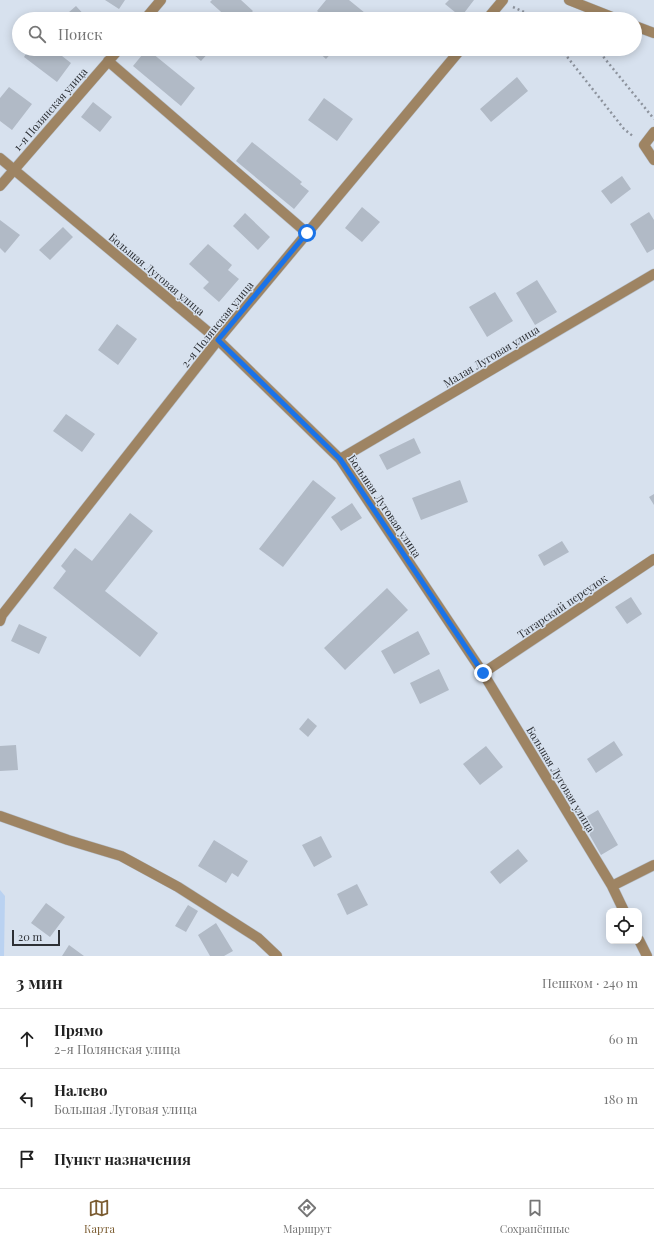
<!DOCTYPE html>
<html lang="ru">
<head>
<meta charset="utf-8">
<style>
	:root { --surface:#fff; --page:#f6f6f6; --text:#222; --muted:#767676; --line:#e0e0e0; --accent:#7b5c31 }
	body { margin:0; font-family:"Playfair Display",serif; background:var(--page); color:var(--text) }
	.controls { position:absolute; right:12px; bottom:12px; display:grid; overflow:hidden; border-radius:8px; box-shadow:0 2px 10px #0003 }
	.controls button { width:36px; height:36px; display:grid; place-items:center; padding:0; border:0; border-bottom:1px solid var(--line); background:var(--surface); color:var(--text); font:20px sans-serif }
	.scale { position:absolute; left:12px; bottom:10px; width:48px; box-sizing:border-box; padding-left:4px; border:2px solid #2d3035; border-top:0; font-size:11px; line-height:14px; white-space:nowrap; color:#2d3035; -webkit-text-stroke:3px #d7e1ee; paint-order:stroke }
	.stop { position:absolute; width:12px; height:12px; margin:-9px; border:3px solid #1a73e8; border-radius:50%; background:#fff }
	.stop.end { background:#1a73e8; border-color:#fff; box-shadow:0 1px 4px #0008 }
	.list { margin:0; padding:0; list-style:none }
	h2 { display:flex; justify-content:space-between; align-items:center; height:52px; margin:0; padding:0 16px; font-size:17px }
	h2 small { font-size:13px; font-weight:400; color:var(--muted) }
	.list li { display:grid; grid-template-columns:26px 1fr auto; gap:12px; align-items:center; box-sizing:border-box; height:60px; padding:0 16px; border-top:1px solid var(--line) }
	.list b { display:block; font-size:15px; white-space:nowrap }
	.list p { margin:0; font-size:13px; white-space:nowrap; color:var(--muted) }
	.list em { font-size:13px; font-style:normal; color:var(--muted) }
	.icon { flex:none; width:22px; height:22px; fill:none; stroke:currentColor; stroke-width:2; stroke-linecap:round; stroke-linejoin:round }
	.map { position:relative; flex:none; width:654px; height:956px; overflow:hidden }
	.search { position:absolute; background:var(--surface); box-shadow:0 2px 10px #0003; left:12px; right:12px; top:12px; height:44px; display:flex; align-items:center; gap:10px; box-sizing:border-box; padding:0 14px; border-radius:22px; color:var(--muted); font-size:15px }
	.sheet { height:232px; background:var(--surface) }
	nav { display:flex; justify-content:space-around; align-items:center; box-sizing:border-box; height:56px; border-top:1px solid var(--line); background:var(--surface); font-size:11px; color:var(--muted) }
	nav a { display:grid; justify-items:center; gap:2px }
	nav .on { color:var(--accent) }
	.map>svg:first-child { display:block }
	.green { fill:#bad2f1 }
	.building { fill:#b1bac6 }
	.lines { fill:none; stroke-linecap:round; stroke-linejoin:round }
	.minor-casing { stroke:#b5bec9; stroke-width:11 }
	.path { stroke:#8d939d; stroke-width:2.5; stroke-dasharray:2 3; stroke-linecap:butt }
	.minor { stroke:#9e8463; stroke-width:10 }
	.route { stroke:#1a73e8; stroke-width:5 }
	.labels { text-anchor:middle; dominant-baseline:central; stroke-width:3; stroke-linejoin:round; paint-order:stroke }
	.street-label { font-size:11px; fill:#2d3035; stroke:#d7e1ee }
</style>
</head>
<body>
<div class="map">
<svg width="654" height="956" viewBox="0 0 654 956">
	<rect width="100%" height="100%" fill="#d7e1ee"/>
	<path class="green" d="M0,890L5,896L4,956H0Z"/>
	<path class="building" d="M105,0H125L119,9Z
		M212,0H241L253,11L245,19H229L210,2Z
		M326,0H349L365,13L360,19H327L317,11Z
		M449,0H474L461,17L445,4Z
		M76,6L88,19H61Z
		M29,49H53L71,63L57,82L24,57Z
		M147,49L195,88L181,106L133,66Z
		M187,49H212L201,61Z
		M315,49H335L326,59Z
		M496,49H514L508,55L505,52L501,53Z
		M517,77L528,91L491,122L480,109Z
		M9,87L32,104L12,130L0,121V98Z
		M324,98L353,119L337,141L308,120Z
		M93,102L112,117L100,132L81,117Z
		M252,142L302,182L300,184L309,191L294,209L236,161Z
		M622,176L631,189L611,204L601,191Z
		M362,207L380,222L362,242L345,228Z
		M649,212L654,220V249L647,253L630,224Z
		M245,213L270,237L258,250L233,226Z
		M0,220L20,235L5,253L0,248Z
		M63,227L73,237L50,260L39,250Z
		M208,244L232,265L228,270L239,279L219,302L203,288L209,282L189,264Z
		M537,280L557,312L535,325L516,293Z
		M495,292L513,321L487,337L469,307Z
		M117,324L137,339L118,365L98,350Z
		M66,414L95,434L82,452L53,431Z
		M414,438L421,453L387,470L379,455Z
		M313,480L336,498L283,567L259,549Z
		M460,480L468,502L421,520L412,498Z
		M654,494V505L649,497Z
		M352,503L362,518L341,531L331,517Z
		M130,513L153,531L105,591L158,633L140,657L53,588L66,571L61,566L75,548L92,561Z
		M562,541L569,552L544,566L538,555Z
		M387,588L408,610L345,670L324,648Z
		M631,597L642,614L627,624L615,607Z
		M19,624L47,637L39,654L11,641Z
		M418,631L430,654L394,674L381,651Z
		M439,669L449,690L420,704L410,683Z
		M308,718L317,726L308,737L299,729Z
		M614,741L623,755L596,773L587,759Z
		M16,745L18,770L0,771V746Z
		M486,746L503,767L480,785L463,764Z
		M598,810L618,845L601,855L581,820Z
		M321,836L332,857L314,867L302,845Z
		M214,840L248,861L238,877L232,873L226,883L198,866Z
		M518,849L528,861L500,884L490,872Z
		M357,884L368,905L347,915L337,894Z
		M46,903L65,917L50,937L31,923Z
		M188,905L198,911L186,932L175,926Z
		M216,923L233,951L224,956H210L198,935Z
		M69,945L84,956H62Z"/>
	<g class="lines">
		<defs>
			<path id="minor" d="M569,0L617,19
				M145,19L161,0
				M487,19L503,0
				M635,26L654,33
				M108,61L307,233
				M654,132L644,145L654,160
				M0,158L218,340L340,459L483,673L612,886L624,911
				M0,186L119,49
				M340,459L654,274
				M0,621L2,615L218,340L461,49
				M483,673L654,559
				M0,816L68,840L121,856L178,887L258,938L277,956
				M612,886L654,865
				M639,940L647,956"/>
		</defs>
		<use href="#minor" class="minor-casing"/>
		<path class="path" d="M513,7L540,19
			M561,49L624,129L634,137
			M597,49L654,119"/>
		<use href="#minor" class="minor"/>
	</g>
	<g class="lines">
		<path class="route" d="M307,233L218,340L340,459L483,673"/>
	</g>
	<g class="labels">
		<g class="street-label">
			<text transform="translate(50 109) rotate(-49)">1-я Полянская улица</text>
			<text transform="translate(157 274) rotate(40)">Большая Луговая улица</text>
			<text transform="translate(217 324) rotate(-51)">2-я Полянская улица</text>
			<text transform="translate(491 356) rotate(-31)">Малая Луговая улица</text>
			<text transform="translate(385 506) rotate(56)">Большая Луговая улица</text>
			<text transform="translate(562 606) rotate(-34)">Татарский переулок</text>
			<text transform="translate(561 779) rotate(59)">Большая Луговая улица</text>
		</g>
	</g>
</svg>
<div class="controls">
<button><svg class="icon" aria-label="locate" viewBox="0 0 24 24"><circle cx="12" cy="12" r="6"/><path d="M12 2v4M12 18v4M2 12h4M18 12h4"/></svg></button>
</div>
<div class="scale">20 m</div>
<div class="stop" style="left:307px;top:233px"></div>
<div class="stop end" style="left:483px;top:673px"></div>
<div class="search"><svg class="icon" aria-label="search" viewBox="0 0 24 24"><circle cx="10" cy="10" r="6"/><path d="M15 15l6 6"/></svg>Поиск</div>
</div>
<section class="sheet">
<h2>3 мин<small>Пешком · 240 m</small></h2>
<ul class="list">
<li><svg class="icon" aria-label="ahead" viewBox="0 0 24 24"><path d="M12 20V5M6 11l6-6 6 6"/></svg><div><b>Прямо</b><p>2-я Полянская улица</p></div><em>60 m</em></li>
<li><svg class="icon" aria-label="left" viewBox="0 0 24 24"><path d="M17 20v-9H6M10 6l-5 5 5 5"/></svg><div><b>Налево</b><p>Большая Луговая улица</p></div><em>180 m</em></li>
<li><svg class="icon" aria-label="arrive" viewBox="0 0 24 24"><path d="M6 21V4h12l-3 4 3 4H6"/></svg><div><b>Пункт назначения</b></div></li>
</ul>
</section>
<nav>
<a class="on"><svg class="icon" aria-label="map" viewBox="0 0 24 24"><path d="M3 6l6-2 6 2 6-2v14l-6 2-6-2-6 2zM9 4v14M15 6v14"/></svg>Карта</a>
<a><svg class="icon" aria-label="directions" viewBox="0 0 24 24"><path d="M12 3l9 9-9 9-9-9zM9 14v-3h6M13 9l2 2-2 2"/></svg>Маршрут</a>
<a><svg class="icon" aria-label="saved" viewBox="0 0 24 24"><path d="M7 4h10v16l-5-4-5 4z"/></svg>Сохранённые</a>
</nav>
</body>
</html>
